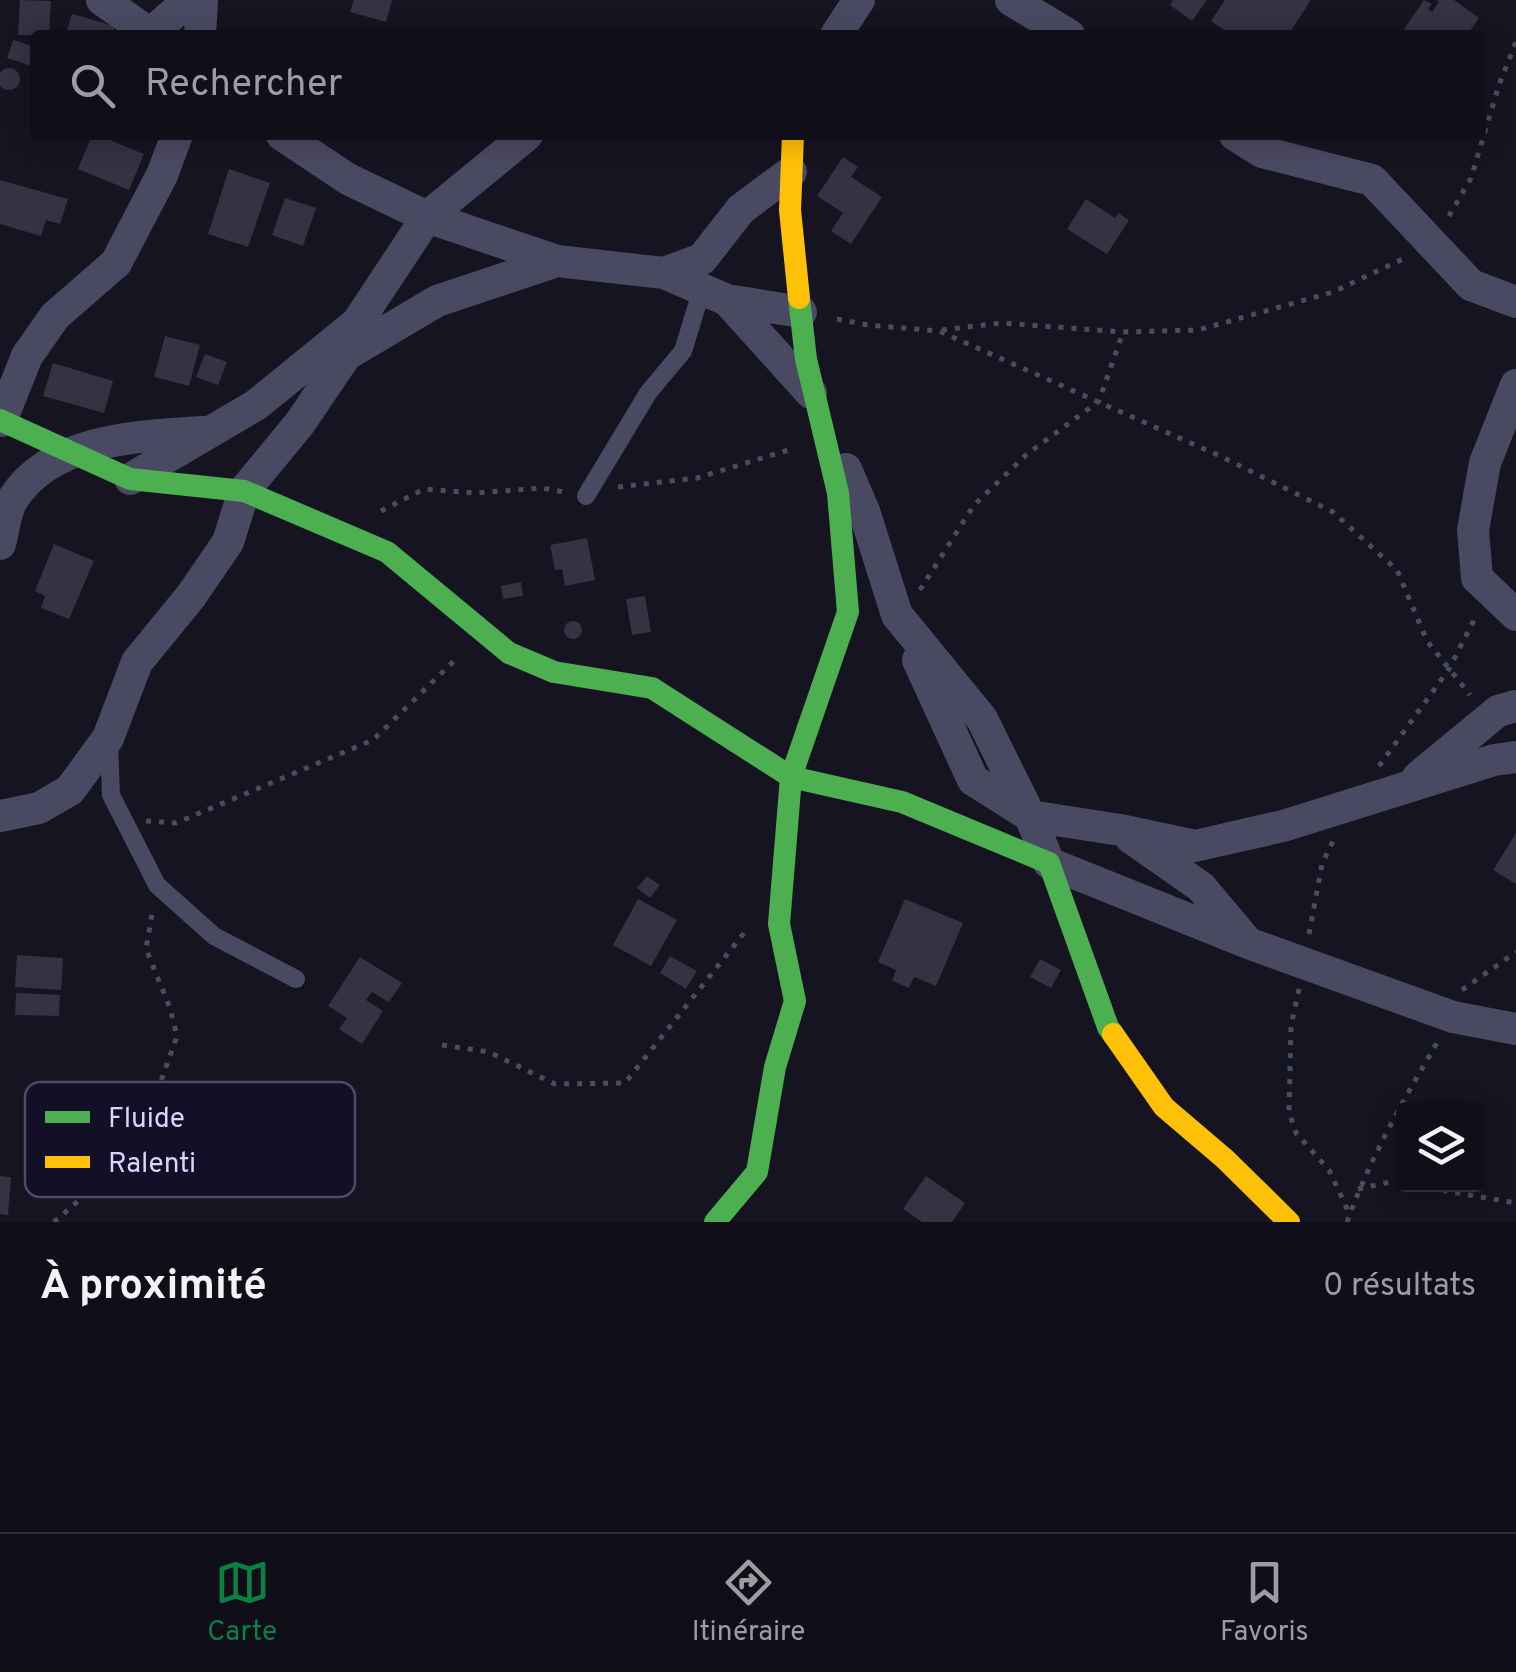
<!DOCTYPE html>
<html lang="fr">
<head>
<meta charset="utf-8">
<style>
	:root { --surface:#100f19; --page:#191822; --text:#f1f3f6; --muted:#9c9ca2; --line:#302f38; --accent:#0b8043 }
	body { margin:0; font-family:Overpass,sans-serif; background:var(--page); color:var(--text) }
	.controls { position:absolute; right:30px; bottom:30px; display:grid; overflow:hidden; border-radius:10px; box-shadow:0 5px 25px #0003 }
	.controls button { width:90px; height:90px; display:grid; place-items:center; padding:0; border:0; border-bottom:2px solid var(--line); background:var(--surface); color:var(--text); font:50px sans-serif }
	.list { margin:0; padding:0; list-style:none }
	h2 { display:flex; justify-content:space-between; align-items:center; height:130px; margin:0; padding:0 40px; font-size:42px }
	h2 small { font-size:32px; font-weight:400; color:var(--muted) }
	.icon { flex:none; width:55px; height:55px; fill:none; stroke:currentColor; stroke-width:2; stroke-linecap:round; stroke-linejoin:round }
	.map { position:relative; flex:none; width:1516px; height:1222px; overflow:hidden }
	.search { position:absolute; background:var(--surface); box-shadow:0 5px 25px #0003; left:30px; right:30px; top:30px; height:110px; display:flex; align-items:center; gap:25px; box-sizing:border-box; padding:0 35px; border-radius:10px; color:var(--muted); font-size:38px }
	.sheet { height:310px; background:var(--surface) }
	nav { display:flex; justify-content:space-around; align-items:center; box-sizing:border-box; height:140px; border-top:2px solid var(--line); background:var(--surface); font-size:28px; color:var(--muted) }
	nav a { display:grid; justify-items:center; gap:5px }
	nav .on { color:var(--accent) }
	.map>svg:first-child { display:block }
	.building { fill:#343243 }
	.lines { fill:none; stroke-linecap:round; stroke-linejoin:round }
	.path { stroke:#44505f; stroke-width:5; stroke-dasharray:5 8; stroke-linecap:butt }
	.lane { stroke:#4a4962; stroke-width:18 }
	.street { stroke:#4a4962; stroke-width:32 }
	.fast { stroke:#4caf50; stroke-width:22 }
	.slow { stroke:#ffc107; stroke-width:22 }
	.key { fill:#130f26; stroke:#4e4a67; stroke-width:2.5 }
	.key-label { font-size:28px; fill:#d9d4ff }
</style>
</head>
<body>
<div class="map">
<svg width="1516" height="1222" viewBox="0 0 1516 1222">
	<rect width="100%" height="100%" fill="#161421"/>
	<path class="building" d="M20,0L51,1L49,35H18Z
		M354,0H392L386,22L350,12Z
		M1173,0H1207L1192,21L1170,5Z
		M1225,0H1311L1288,35H1232L1211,21Z
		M1424,0L1432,4L1428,9L1432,12L1439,2L1436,0H1454L1479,18L1467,35H1400Z
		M72,14L115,26L112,35H80L67,31Z
		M13,40L35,47V67L7,58Z
		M-2 79a11 11 0 1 1 22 0a11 11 0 1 1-22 0Z
		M92,135H98L144,154L129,190L78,169Z
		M843,157L858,167L851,177L882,197L851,244L831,231L843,213L817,196Z
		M229,169L270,183L248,247L208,234Z
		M0,180L68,199L60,224L46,220L41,236L0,224Z
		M285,198L316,208L303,246L272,235Z
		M1086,199L1115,218L1118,213L1129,220L1107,254L1067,229Z
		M165,336L200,345L189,386L154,377Z
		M205,354L227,362L218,385L196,377Z
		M53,363L113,381L104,413L43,396Z
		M587,538L595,580L565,586L562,569L555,570L550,545Z
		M54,544L94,561L69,619L41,608L45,596L35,591Z
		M521,582L523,596L503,599L501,586Z
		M645,596L651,632L632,635L626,599Z
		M564 630a9 9 0 1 1 18 0a9 9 0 1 1-18 0Z
		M1516,833V884L1493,870Z
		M647,876L660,885L650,898L637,888Z
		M638,899L677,920L651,966L613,945Z
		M905,899L963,923L936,986L914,977L909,988L892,981L896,970L878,962Z
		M17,955L63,958L61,990L15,987Z
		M670,956L697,971L686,989L660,973Z
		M360,957L402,983L389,1002L372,992L366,1000L383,1011L362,1044L339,1029L347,1018L328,1006Z
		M1040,959L1061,970L1051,988L1030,977Z
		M16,993L60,995L59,1016L15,1015Z
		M0,1176L11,1177L8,1215L0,1214Z
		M926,1176L965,1203L952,1222H922L903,1209Z"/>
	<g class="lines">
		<path class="path" d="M1449,216L1471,178L1499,85L1516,42
			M837,319L868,325L939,331L1220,456L1333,512L1397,570L1427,641L1470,695
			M942,330L1001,323L1123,332L1198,330L1333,292L1407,257
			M618,487L697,478L792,449
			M381,511L424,489L475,493L542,488L564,492
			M920,590L974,505L1026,455L1099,401L1123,332
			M1379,766L1449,669L1473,622L1474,616
			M146,821L176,823L373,740L459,656
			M1309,934L1322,864L1334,839
			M1299,989L1291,1026L1289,1112L1296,1133L1329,1170L1350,1215
			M1462,990L1516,952
			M442,1045L489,1052L555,1084L625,1083L744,933
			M1431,1184L1446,1191L1516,1203
			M1358,1189L1404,1179
			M54,1222L91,1190L143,1132L177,1036L170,1008L146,949L153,908
			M1347,1222C1370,1158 1404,1099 1438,1041"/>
		<path class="lane" d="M586,496L648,393L683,351L702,289
			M109,743L111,795L157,885L214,936L296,979"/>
		<path class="street" d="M102,0L152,35
			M1011,0L1069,35
			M150,34L189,0
			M200,35L202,0
			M836,35L859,0
			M282,135L348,179L427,217L557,261
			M1235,135L1262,152L1372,180L1471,285L1516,302
			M664,273L727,300L801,312
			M727,300L811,393
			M1516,385L1485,463L1473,530L1477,578L1516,615
			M1,421L27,356L55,316L116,263L162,175L177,135
			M846,469L864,511L897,615L982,719L1030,816L1120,830L1195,846L1283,826L1494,760L1516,757
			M130,479L256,405L357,323L427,217L527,135
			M0,544C4,530 5,511 13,499C51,439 138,436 202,432
			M918,660L973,780L1030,816L1049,863L1248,943
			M1418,777L1498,711L1516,706
			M0,816L39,808L70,790L108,738L137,662L191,596L228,542L244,491L300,423L346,355L437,301L557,261L664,273L702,259L741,209L791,172
			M1131,838L1201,887L1248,943L1453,1017L1516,1029"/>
		<path class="fast" d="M0,420L130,479L244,491L387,552L509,653L554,672L652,688L791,777L902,802L1049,863L1108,1027L1113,1034
			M715,1222L757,1172L775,1067L795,1001L779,924L791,777L848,612L838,493L806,359L799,298"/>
		<path class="slow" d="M793,135L790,210L799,298
			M1113,1034L1164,1107L1225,1159L1289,1222"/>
	</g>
	<rect x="25" y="1082" width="330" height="115" rx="15" class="key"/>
	<rect x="45" y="1111" width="45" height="12" fill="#4caf50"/>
	<rect x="45" y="1156" width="45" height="12" fill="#ffc107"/>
	<g class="key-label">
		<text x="108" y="1127">Fluide</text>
		<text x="108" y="1172">Ralenti</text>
	</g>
</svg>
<div class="controls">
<button><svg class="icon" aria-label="layers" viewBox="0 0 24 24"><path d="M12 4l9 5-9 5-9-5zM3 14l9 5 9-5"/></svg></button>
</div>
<div class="search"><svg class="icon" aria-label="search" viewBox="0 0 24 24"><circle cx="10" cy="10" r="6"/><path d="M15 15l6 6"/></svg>Rechercher</div>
</div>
<section class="sheet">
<h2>À proximité<small>0 résultats</small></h2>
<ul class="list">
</ul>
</section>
<nav>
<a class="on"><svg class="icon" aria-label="map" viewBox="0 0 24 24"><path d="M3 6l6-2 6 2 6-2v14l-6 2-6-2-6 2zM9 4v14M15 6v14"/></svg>Carte</a>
<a><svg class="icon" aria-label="directions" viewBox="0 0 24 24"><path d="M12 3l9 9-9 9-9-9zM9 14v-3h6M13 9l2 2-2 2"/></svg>Itinéraire</a>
<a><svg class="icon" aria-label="saved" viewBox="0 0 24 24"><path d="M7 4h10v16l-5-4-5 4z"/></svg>Favoris</a>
</nav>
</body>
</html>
